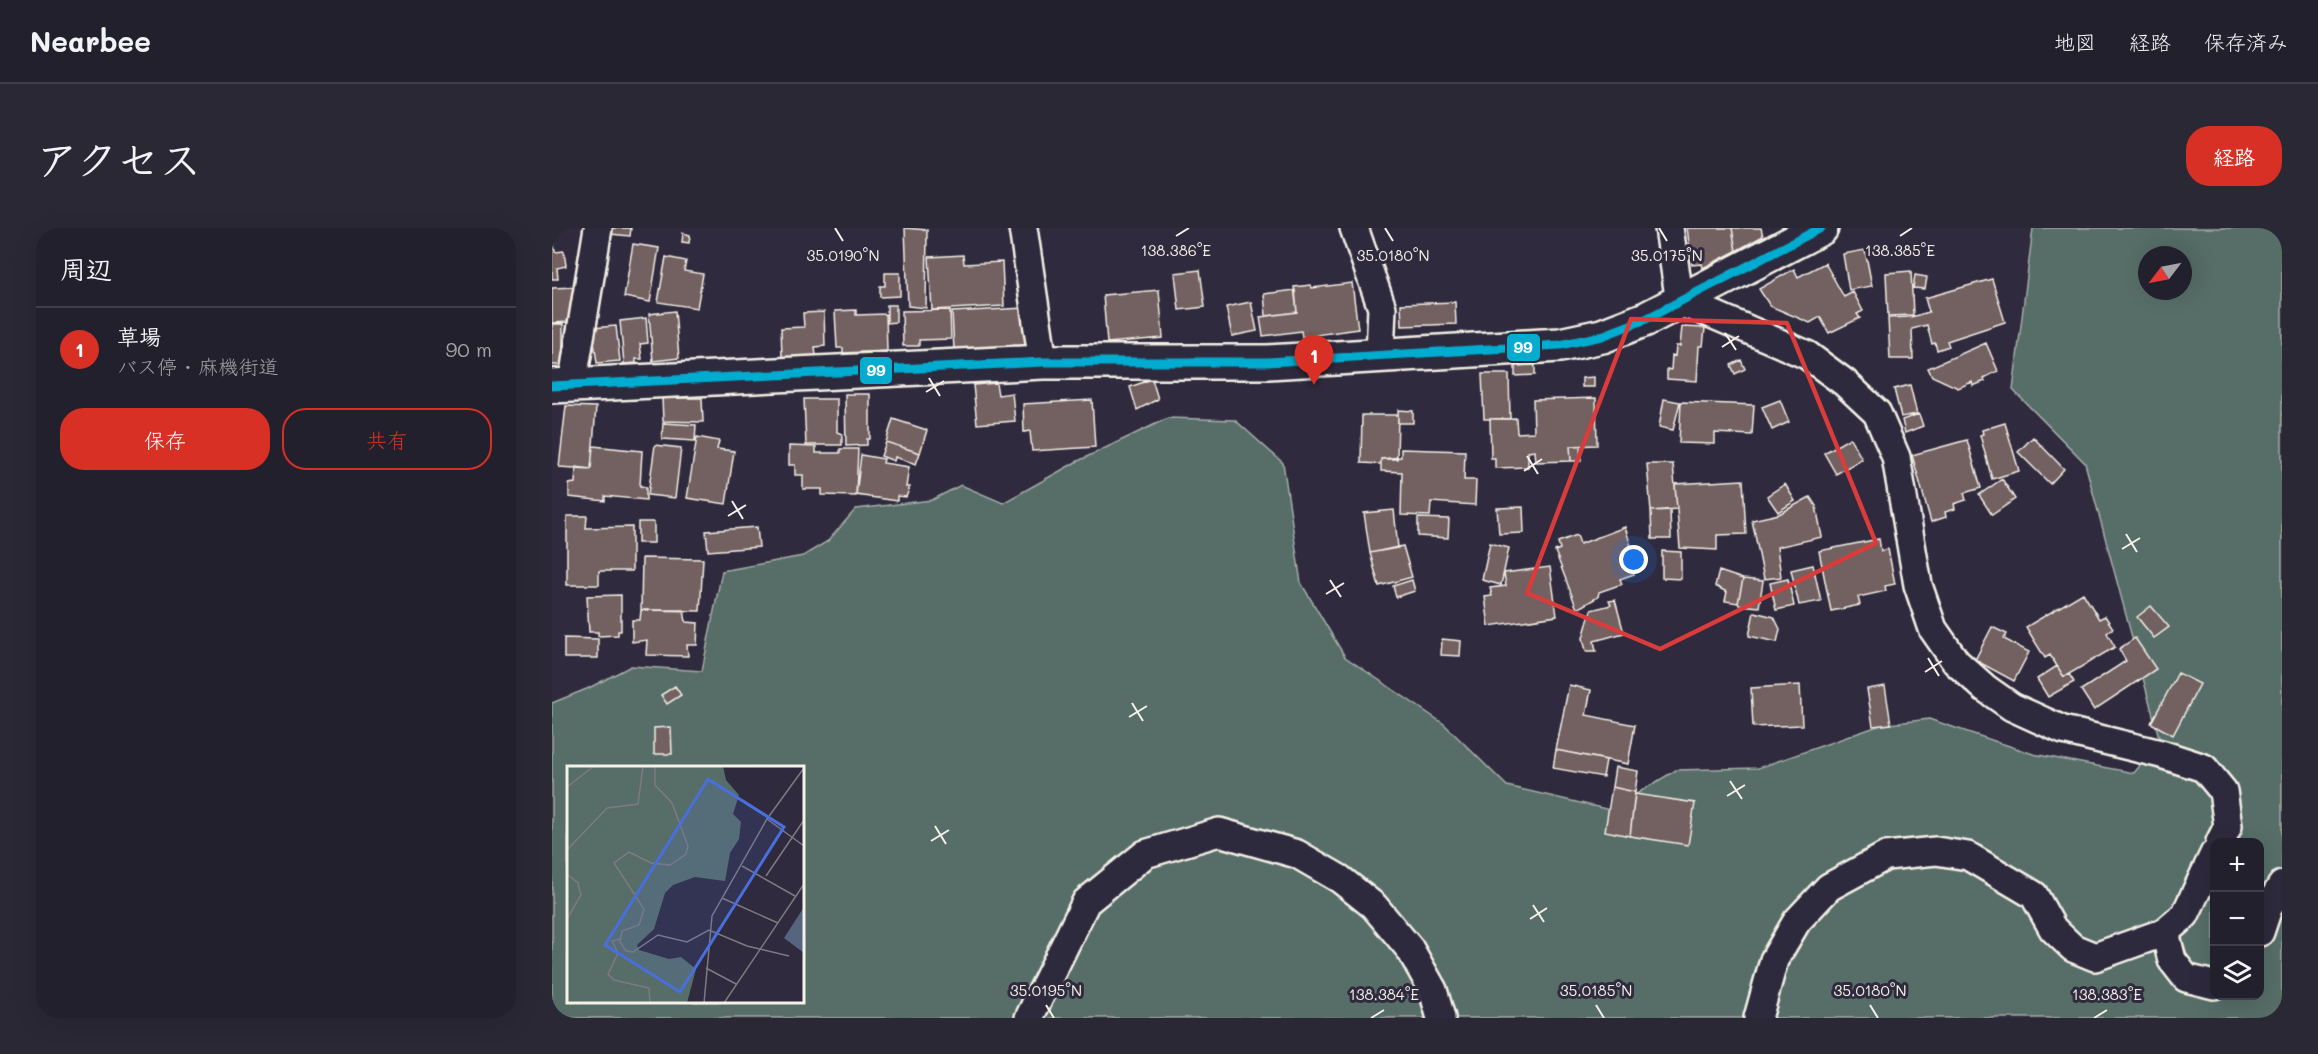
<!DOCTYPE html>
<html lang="ja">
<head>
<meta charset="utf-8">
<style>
	:root { --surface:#23202e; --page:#2b2836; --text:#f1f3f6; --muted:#a3a3aa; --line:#403e4a; --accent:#d93025 }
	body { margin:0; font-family:Mali,"Klee One",sans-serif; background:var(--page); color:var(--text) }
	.controls { position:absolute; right:18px; bottom:18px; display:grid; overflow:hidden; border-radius:12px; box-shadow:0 6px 24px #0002 }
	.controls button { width:54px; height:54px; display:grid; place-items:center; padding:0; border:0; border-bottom:2px solid var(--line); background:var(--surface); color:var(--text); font:30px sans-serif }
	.compass { position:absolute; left:1586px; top:18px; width:54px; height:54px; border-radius:50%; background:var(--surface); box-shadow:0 6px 24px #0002; rotate:238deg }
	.you { position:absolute; left:1082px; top:332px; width:21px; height:21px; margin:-15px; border:4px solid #fff; border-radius:50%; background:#1a73e8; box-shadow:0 0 0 9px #1a73e833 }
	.badge { display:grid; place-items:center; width:39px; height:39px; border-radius:50%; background:var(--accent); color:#fff; font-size:20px; font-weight:700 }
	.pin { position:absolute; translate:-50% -50px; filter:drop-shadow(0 2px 3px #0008) }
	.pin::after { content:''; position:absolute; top:32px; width:21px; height:18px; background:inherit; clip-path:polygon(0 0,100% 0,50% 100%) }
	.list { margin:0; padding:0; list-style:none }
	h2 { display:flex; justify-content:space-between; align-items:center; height:78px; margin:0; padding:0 24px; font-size:26px }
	h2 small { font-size:20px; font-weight:400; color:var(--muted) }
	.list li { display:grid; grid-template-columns:39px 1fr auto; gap:18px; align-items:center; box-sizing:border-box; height:84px; padding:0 24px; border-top:2px solid var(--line) }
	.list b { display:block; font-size:22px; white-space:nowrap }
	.list p { margin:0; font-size:20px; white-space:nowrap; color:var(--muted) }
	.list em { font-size:20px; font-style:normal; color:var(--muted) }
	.actions { display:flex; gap:12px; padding:18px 24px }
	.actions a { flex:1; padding:14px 0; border:2px solid var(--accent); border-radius:24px; text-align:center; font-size:21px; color:var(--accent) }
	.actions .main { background:var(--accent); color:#fff }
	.icon { flex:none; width:33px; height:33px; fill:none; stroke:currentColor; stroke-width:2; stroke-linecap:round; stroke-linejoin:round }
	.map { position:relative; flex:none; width:1730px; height:790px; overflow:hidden; border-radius:24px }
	header { display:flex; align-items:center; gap:36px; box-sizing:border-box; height:84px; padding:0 30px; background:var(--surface); border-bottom:2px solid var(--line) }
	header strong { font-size:28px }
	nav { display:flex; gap:33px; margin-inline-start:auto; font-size:21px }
	.intro { display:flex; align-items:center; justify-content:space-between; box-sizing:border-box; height:144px; padding:0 36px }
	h1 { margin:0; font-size:42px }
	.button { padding:15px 27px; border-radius:24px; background:var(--accent); color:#fff; font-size:21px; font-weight:700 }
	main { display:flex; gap:36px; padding:0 36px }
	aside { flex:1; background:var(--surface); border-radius:24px; box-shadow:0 6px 24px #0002 }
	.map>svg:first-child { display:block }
	.green { fill:#576d68; stroke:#a6afa8; stroke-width:1.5; fill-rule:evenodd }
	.building { fill:#736160; stroke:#f4f1e8; stroke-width:1.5 }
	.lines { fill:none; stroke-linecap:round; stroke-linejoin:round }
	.minor-casing { stroke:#f4f1e8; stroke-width:32 }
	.tertiary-casing { stroke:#f4f1e8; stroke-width:38 }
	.minor { stroke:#2f2a3d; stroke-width:27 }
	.tertiary { stroke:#2f2a3d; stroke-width:33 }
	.bus-1-casing { stroke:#2f2a3d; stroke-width:14 }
	.bus-1 { stroke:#06acd0; stroke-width:9 }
	.marked { fill:none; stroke:#d93c3b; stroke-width:4.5; stroke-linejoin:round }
	.ticks { fill:none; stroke:#f4f1e8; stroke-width:2 }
	.inset-road { fill:none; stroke:#7e7a81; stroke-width:1.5 }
	.view { fill:#486fdb; fill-opacity:0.15; stroke:#486fdb; stroke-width:3 }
	.inset-edge { fill:none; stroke:#f4f1e8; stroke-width:3 }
	.ticks-label { font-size:15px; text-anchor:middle; fill:#f4f1e8; stroke:#2f2a3d; stroke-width:6; stroke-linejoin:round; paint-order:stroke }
	.line-badge { stroke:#2f2a3d; stroke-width:2 }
	.badge-label { font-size:16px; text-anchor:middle; font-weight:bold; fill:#fff }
</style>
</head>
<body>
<header>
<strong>Nearbee</strong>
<nav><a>地図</a><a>経路</a><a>保存済み</a></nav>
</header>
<div class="intro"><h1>アクセス</h1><a class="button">経路</a></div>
<main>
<aside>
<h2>周辺<small></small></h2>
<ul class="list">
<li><span class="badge">1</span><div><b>草場</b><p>バス停 · 麻機街道</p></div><em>90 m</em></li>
</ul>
<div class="actions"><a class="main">保存</a><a>共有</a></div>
</aside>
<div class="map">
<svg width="1730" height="790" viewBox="0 0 1730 790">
	<rect width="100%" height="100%" fill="#2f2a3d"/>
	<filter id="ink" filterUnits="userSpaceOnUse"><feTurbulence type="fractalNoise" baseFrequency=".0167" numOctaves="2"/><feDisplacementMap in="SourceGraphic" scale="12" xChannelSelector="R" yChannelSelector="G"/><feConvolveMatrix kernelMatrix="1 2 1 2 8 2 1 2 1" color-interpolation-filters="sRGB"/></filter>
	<g filter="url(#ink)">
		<path class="green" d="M1481,0H1730V790H0V475L37,460L79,438L150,443L170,343L251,328L276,313L304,281L380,272L409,257L451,275L524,234L616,190L683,192L731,235L749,355L793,429L892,496L955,558L1058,582L1124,542L1206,540L1329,497L1377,491L1481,526L1582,545L1608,513L1533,235L1461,162ZM1595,27H1631V63H1595ZM16,540H250V774H16ZM1662,614H1708V768H1662Z"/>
		<path class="building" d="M58,0H79L78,8L58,6Z
			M353,0L375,2L374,80L356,78Z
			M1135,0H1180L1184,23L1151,40L1150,36L1140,37Z
			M1180,0H1209L1211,8L1184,23Z
			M0,3L3,24L12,23L14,38L5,40L6,51H0Z
			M131,5L138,7L137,15L130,14Z
			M81,16L107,20L98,74L72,69Z
			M1313,22L1320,58L1297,62L1291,26Z
			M411,27L412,36L450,34L452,78L380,82L377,29Z
			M114,29L134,33L132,43L151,46L145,80L106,74Z
			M1273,35L1292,69L1301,64L1311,83L1305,86L1308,90L1277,105L1268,89L1258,95L1218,78L1207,61L1242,41L1246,49Z
			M648,42L653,79L627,82L623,45Z
			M1359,43L1361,87L1336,88L1334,45Z
			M333,45H348V68L328,69V58H333Z
			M1363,47L1375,49L1373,61L1361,60Z
			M1440,51L1453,94L1395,113L1397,118L1385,122L1383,115L1380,116L1375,97L1360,101L1361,131H1338L1336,90L1359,89L1377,84L1373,70Z
			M800,55L806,101L750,109L749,103L711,108L708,89L745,84L742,59L759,57L760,60Z
			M23,59L17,94L0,95V60Z
			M607,62L611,110L555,115L551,67Z
			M743,62L745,84L714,88L712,66Z
			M699,74L705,103L680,108L674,79Z
			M903,74L904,96L850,98L849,76Z
			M335,77H344V94L335,95Z
			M473,80L475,118L402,122L400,84Z
			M304,82V87L334,86L335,123L291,125V120H285L283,83Z
			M398,82L399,111L367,112V118H351L350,83Z
			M123,83L127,130L101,133L97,86Z
			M272,84L273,118L263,119L264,128L230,129L229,100L252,99L251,85Z
			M94,90L96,115L88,116L90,131H84V135L72,136L68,93Z
			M0,96H11V137H0Z
			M64,98L68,133L45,135L40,100Z
			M1130,99L1153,100L1151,118H1147L1145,153L1115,151V141L1119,142L1120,127L1123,128L1124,118H1128Z
			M1434,115L1446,143L1432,150L1433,153L1421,158L1420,154L1406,160L1380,148L1376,140Z
			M1189,132L1193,141L1183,146L1179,137Z
			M983,137V147L963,148V138Z
			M930,146H957L958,191H932Z
			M1042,149V159H1030V150Z
			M600,151L606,171L585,182L578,159Z
			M444,155L446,167L460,165L463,193L425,196L421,157Z
			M1358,157L1365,186L1349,189L1342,161Z
			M293,166H318V211H315V217L294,218Z
			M110,170H150L151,194L111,193Z
			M1044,170L1045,217L1018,218L1019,233L984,234L983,223L976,224V239L943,240V230H939L938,191L964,190L965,205L982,204L981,172Z
			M252,171H285V204L290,206V217H254Z
			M1112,171L1128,174L1121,202L1107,199Z
			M540,172L543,219L480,223L478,203L472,204L471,176Z
			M1228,172L1237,194L1220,202L1210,179Z
			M1129,174L1202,177L1200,207L1163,205V216L1127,215Z
			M14,178L44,179L39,241L7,239Z
			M846,182L861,183V195H846Z
			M1367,186L1371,198L1353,205L1350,192Z
			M810,187H846L845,231H829V236L809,235Z
			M341,191L375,202L368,225L334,214Z
			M111,195L144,197L143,213L110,211Z
			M1453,195L1467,243L1440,251L1428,207L1431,206L1430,202Z
			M145,209L167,213L165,221L182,223L174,276L135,270Z
			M1481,209L1512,241L1498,256L1466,224Z
			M1298,210L1310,231L1284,246L1272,225Z
			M1415,212L1429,260L1412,265L1414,272L1402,276L1403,281L1393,284L1394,289L1379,294L1360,227Z
			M334,214L368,225L364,236L343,229L342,233L329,228Z
			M103,217L129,220L123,270L96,267Z
			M41,218L90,223L88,258L94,259V272L53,268V273L17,269V256L23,255L24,239L39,241Z
			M237,218L264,219V225H288V221H306L304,268L270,267V261H251V247H243V237H237Z
			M1018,218H1028L1029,233H1019Z
			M849,221L913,223L912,252H924L923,277L879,274L878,288L849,287L850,244L829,243V231L849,229Z
			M309,227L332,231L331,235L357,239L354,259H358L354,269L345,268V273L304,267Z
			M1095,236H1121L1125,281L1099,283Z
			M1450,251L1463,271L1440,287L1427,267Z
			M1191,252L1194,306L1165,307V322L1128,320L1123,256Z
			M1233,256L1243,273L1226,284L1215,268Z
			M1258,269L1264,278L1270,309L1225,319L1229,349L1212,351L1200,292L1227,286Z
			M971,279L972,305L947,306L945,280Z
			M842,282L846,320L818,325L812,285Z
			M1118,282L1119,311H1100L1099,283Z
			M15,288H35L34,300L80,299V343H47V357H15Z
			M866,290L897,291L896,310L866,308Z
			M86,294H102V315H86Z
			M205,299L207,319L156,323L154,303Z
			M1073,299L1084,334L1079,338L1082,346L1068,351L1070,356L1047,364L1046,369L1025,381L1003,323L1008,321L1006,314L1025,307L1028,316Z
			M1327,311L1329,323L1336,321L1343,356L1333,358L1334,363L1306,369L1308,377L1279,383L1267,323Z
			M938,315L957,320L949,357L930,352Z
			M851,318L860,349L827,358L818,325Z
			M1110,323L1129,324V351L1110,350Z
			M90,330L151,331L148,383L89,382Z
			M1261,337L1269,373L1247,377L1239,342Z
			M998,339L1005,388L937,398L933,369L940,368L938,360L954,358L952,345Z
			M1167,343L1191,351L1186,375L1173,373L1175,364L1163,358Z
			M1191,351L1211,353L1207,379L1187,377L1186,375Z
			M1236,351L1242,378L1224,382L1218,355Z
			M860,352L863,363L844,369L841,358Z
			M1531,365L1547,391L1553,388L1561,400L1555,405L1563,419L1512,449L1498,427L1493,430L1474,399Z
			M69,367V403H66V407L46,408V404H37L35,368Z
			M1063,372L1072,405L1042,413L1044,423H1034L1031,410L1039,382L1059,377L1057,373Z
			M1599,378L1617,399L1602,410L1585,389Z
			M89,382H132L134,394L146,395L145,417H135L136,428L94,427L95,412L80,414V392H88Z
			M1202,384L1222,389L1228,401L1225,414L1197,408Z
			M1440,399L1455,406L1452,411L1477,424L1462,453L1423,432Z
			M12,410L46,411V430H12Z
			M1583,410L1604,441L1542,482L1529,462L1574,433L1567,421Z
			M890,411L909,413L908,428L889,427Z
			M1505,438L1512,449L1517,446L1522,454L1496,469L1485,451Z
			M1626,445L1648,456L1621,507L1599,495Z
			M1017,457L1039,462L1034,487L1083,497L1076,536L1004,522Z
			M1248,457L1250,497L1201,499L1199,460Z
			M123,458L129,467L115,476L109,467Z
			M1333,458L1339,496L1321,498L1315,461Z
			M119,499L120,526H102V500Z
			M1004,522L1054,532L1051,549L1001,540Z
			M1063,539L1086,543L1083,564L1060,559Z
			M1060,559L1083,564L1078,608L1053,603Z
			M1083,566L1143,575L1136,617L1078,608Z"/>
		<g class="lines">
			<defs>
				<path id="minor" d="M471,0L491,134
					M802,0L830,80L828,126
					M1117,0L1128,75L1153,83L1255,127L1293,155L1325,185L1344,229L1366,357L1381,401L1404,434L1433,460L1460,479L1511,502L1609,526L1652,540L1671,563L1676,598L1668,614
					M20,158L46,0
					M1613,704L1620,732L1634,750L1662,757
					M1708,704L1716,680L1730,657
					M477,790L534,674L593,626L667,604L745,626L788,651L822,678L858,721L881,762L889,790
					M1206,790L1222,732L1245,693L1277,659L1334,628L1384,623L1416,628L1482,667L1501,701L1521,720L1543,729L1613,704L1633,687L1662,626"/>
				<path id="tertiary" d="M0,158L491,134H716L1008,117L1050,108L1094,91L1269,0"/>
			</defs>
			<use href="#minor" class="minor-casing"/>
			<use href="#tertiary" class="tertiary-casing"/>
			<use href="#minor" class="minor"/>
			<use href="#tertiary" class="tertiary"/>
			<defs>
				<path id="bus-1" d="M0,158L491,134H716L1008,117L1050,108L1094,91L1269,0"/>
			</defs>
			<use href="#bus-1" class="bus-1-casing"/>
			<use href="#bus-1" class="bus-1"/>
		</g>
	</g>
	<path class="marked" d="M1079,91L1235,95L1324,315L1108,421L975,365Z"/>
	<path class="ticks" d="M283,0L291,13M833,0L841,13M1107,0L1115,13M624,8L637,0M1348,8L1360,0M1173,105L1184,122M1170,119L1187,108M377,150L388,168M374,164L392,153M975,228L986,246M972,243L990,231M180,273L191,291M176,288L194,277M1574,306L1585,324M1570,321L1588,310M778,352L789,369M774,366L792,355M1376,430L1387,448M1373,444L1390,433M580,475L591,493M577,489L595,478M1178,553L1190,571M1175,568L1193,557M383,598L394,616M379,613L397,602M981,677L992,694M978,691L995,680M494,777L502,790M1044,777L1052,790M1318,777L1326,790M819,790L832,782M1542,790L1555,782"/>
	<g transform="translate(15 538)">
		<rect width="237" height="237" fill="#2f2a3d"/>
		<path d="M0,0H156L159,14L172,29L166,48L174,56L172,73L163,87L158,115L128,111L106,119L98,127L87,163L70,179L72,184L102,193L114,191L129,203L120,237H0Z" fill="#576d68"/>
		<path d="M237,141V187L217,172Z" fill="#566480"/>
		<path class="inset-road" d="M88,0V19L105,37L121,80L119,88L103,99L84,97L62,86L47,97L77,143L72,159L55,165L53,176L59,185L66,186L91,169L120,176L142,164L180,180L222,190M0,21L27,0M200,53L237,80M0,84L40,42L71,38L76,0M175,100L228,130M0,108L11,117L14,129L0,153M199,110L237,54M155,132L211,157M53,173L45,175L51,187L41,208L47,214L82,222L83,237M139,202L169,218M137,237L145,150L200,53L237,2M157,237L237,118"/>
		<path class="view" d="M141,13L217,61L113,226L38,179Z"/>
		<rect width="237" height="237" class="inset-edge"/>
	</g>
	<g class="ticks-label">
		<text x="1348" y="28">138.385°E</text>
		<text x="624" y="28">138.386°E</text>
		<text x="291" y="33">35.0190°N</text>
		<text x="841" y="33">35.0180°N</text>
		<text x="1115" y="33">35.0175°N</text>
		<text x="494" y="768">35.0195°N</text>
		<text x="1044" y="768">35.0185°N</text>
		<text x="1318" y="768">35.0180°N</text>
		<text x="832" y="772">138.384°E</text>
		<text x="1555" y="772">138.383°E</text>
	</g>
	<g class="line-badge">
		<rect x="954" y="105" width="35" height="29" rx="6" fill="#06acd0"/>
		<rect x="307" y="128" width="34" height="29" rx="6" fill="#06acd0"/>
	</g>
	<g class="badge-label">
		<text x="971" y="125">99</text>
		<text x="324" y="148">99</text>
	</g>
</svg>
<div class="controls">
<button>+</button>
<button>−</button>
<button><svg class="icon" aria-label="layers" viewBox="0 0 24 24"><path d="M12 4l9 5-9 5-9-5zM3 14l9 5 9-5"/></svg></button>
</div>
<svg class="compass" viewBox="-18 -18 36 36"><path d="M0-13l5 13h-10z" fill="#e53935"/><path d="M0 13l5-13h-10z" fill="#a3a3aa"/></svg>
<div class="you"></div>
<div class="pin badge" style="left:762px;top:157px">1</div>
</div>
</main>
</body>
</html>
